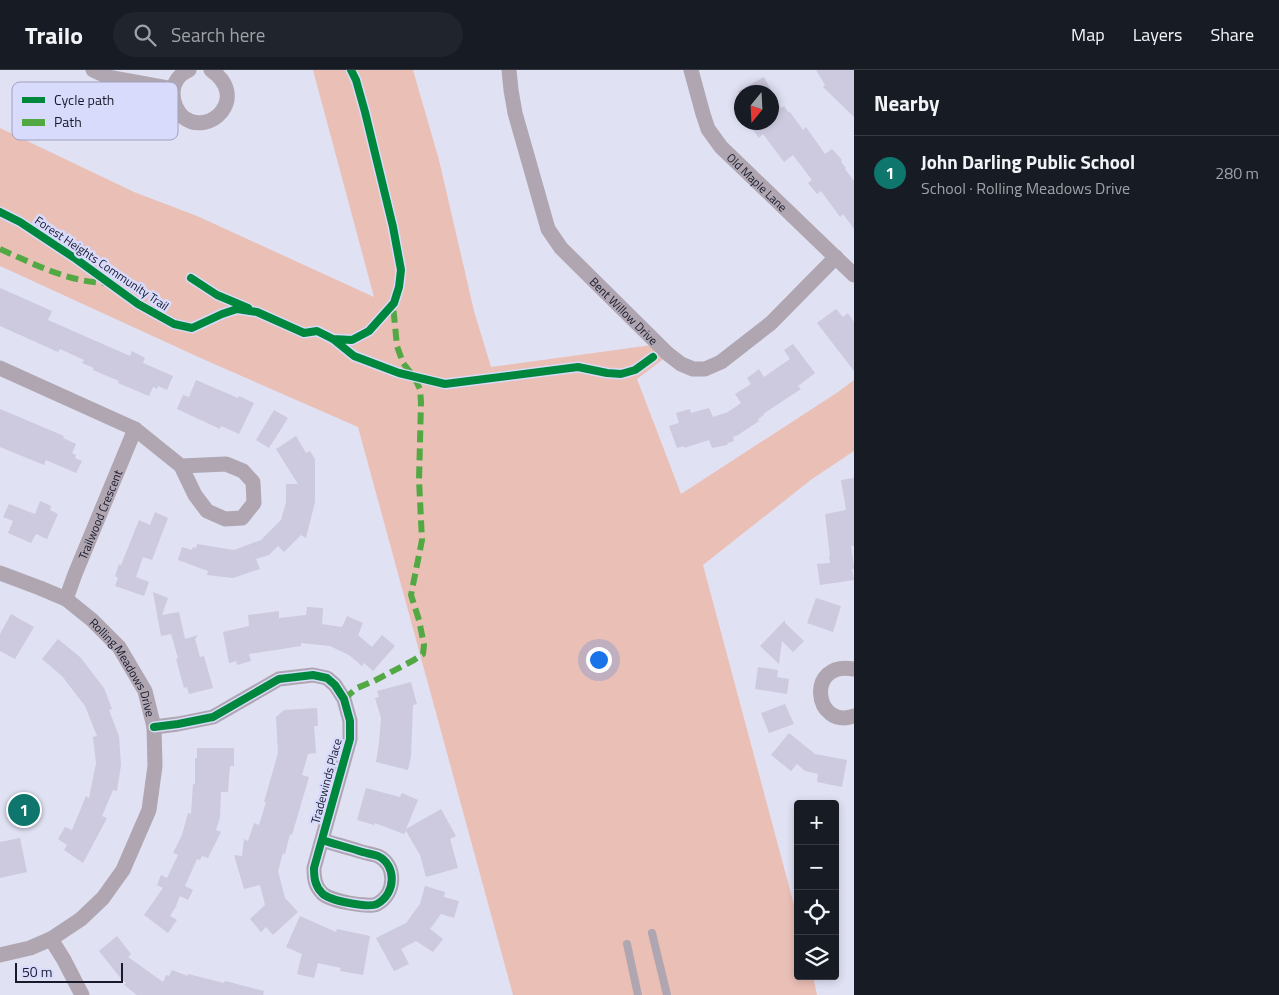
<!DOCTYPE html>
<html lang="en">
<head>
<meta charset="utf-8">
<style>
	:root { --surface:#171b24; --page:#20242c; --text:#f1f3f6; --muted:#9ea1a6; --line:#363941; --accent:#0f766e }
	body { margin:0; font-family:"Titillium Web",sans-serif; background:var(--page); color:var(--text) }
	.controls { position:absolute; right:15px; bottom:15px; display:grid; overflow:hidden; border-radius:5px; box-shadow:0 2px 8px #0003 }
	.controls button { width:45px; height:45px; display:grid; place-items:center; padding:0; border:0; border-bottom:1px solid var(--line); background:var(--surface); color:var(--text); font:25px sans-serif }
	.compass { position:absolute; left:734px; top:15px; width:45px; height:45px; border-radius:50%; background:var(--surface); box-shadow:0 2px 8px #0003; rotate:198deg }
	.scale { position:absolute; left:15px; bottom:12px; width:108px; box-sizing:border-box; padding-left:5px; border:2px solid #191a2c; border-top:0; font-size:14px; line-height:18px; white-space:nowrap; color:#191a2c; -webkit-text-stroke:4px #d8dbfb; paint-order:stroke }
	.you { position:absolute; left:598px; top:589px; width:18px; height:18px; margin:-12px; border:4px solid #fff; border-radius:50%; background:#1a73e8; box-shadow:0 0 0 8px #1a73e833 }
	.badge { display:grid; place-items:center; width:32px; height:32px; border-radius:50%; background:var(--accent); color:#fff; font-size:16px; font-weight:700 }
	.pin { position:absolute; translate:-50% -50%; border:2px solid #fff; box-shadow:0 1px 5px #0006 }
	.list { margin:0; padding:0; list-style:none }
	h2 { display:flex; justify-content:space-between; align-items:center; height:65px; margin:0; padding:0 20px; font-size:21px }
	h2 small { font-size:16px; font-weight:400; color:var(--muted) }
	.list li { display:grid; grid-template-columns:32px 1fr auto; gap:15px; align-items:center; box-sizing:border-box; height:75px; padding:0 20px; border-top:1px solid var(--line) }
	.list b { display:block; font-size:19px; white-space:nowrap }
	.list p { margin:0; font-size:16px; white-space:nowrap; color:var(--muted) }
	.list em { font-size:16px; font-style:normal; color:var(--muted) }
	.icon { flex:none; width:28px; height:28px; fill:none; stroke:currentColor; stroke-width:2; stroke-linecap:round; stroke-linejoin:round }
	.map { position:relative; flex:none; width:854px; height:925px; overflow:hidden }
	header { display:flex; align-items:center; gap:30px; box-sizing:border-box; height:70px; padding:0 25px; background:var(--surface); border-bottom:1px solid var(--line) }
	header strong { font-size:24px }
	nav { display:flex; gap:28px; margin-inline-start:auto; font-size:18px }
	.search { width:350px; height:45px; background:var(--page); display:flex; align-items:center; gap:12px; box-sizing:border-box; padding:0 18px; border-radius:28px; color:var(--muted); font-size:19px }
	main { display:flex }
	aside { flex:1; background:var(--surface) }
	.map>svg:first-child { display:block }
	.green { fill:#eabfb6 }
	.building { fill:#cdc9de }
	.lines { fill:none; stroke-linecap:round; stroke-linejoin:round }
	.service { stroke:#afa6b1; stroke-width:8 }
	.minor { stroke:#afa6b1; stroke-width:15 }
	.quiet { stroke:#52a944; stroke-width:6; stroke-dasharray:12 6; stroke-linecap:butt }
	.cycleway-casing { stroke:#d8dbfb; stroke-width:11 }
	.cycleway { stroke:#00873e; stroke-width:8 }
	.labels { text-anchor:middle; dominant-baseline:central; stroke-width:5; stroke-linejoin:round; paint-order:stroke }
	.street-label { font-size:12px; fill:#191a2c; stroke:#d8dbfb }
	.key { fill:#d8dbfb; stroke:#9fa1bd; stroke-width:1 }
	.key-label { font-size:14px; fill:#191a2c }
</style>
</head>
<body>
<header>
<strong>Trailo</strong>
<div class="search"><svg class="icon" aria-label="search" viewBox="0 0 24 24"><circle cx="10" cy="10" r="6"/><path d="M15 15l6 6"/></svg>Search here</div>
<nav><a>Map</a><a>Layers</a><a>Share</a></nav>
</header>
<main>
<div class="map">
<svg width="854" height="925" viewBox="0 0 854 925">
	<rect width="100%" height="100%" fill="#e0e1f3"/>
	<path class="green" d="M313,0H413L439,90L474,241L491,297L652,275L666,287L637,309L681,424L838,322L854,310V381L812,409L703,495L798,850V906H813L817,925H513L358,357L205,290L0,196V58L134,122L197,146L374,227Z"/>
	<path class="building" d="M816,0H854V47L823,17L825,15Z
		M764,7L781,38L784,36L788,42H790L803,60L806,57L825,84L832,79L842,90L841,92L846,98L845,99L854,111V159L843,144L840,147L821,121L817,124L808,113L812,110L793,85L784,92L763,64L759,68L747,52H772V22H737Z
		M0,218L52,241L48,250L130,286L132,281L145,288L143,293L173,306L167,320L158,316L157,319L153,317L149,326L118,313L119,311L93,300L94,298L82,293L84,290L60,279L58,282L0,256Z
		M836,239L843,247L848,243L854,252V301L817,253Z
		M793,274L815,303L798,316L801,319L763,344L764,345L758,349L759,351L738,365L733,367L734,371L728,373L727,375L712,378L709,370L684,378V376L677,378L669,356L679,353L676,343L690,339L691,343L709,338L713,347L728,342L741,333L735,324L751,314L747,308L759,299L764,307L790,289L784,280Z
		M196,310L238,328L239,326L254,333L239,364L221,356L220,359L177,339L183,325L189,327Z
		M0,339L64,366L63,368L76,374L72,383L76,385L75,388L82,391L76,403L46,390L44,395L0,377Z
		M274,340L288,348L269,378L256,370Z
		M296,366L306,383L310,381L315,389V432L306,468L301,465L284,482L278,476L269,485L256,489L260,499L233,508L207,505L208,501L178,490L182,477L192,480L193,477L196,478L197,474L234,480L261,470L281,450L286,432V414H298L276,379Z
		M854,408V476H851L854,496V499H852L854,510L820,515L817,494L830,493L829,486H830L825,444L846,440L841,410Z
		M40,431L51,436L50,440L58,444L47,469L36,464L31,473L8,463L13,451L3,447L9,434L35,444Z
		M155,442L168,448L152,490L143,487L136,507L149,512L144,526L115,516L118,508L115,506L119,494L121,495L139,450L150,455Z
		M153,522L168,528L162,545L179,542L185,569L198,565L195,569L200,587L204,586L213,618L189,624L187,617L184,618L176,589L178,588L171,564L161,566Z
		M816,528L841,536L833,562L807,553Z
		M307,537L323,538L322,554L342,557L347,546L363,553L358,565L372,577L382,565L395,576L373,601L364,593L362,596L349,585L330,576L301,573V576L249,584L251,591L237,595L236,591L229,593L223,562L249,556L248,545L279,541V548L306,545Z
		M11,544L34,557L15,589L0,581V564Z
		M785,550V553L804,571L793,582L782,571L779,594L760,576Z
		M58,569L80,587L104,618L112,639L109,640L119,666L121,695L117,721L113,720L102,746L107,748L83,793L64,780L67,775L58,769L65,757L72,760L86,726L89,728L96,693L93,667L97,666L85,636L62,606L42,589Z
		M758,597L778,600L777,607L789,609L787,624L755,619Z
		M411,612L417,634L413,635L411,686L408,700L376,692L379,673L381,648L375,628L379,627L377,621Z
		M785,634L794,654L769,663L761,643Z
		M317,638L318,656H314L316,683L308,684L302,705L309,707L292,765L290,764L285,784L283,783L278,801L285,828L298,842L273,865L266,857L261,862L250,849L265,835L260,815L244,819L234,785L242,786L244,769L248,771L254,753L259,755L266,732H264L278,683L276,647L284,640Z
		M789,663L815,684L847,690L842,717L817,712L818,704L805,701L797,694L791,701L771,685Z
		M197,678H234V696H230L228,722H221L220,747L216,760L221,762L208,788L202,786L200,790L197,789L185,816L193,820L188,830L180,826L176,835H177L170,846L177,850L168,863L144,845L163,818L157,815L161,805L167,808L178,785L173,783L182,765L188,743L191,744L193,714H195V688H197Z
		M366,718L400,727L402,723L418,730L406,759L441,739L456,766L450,769L458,798L426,807L420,785L406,761L404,764L375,753L374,755L357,750Z
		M20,768L27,802L0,808V772Z
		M425,816L445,822L444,827L459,831L454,848L441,844L430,859L443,869L433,882L416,871L401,879L409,894L394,901L376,868L406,853L420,834Z
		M300,846L336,862L337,859L370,866L363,905L340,901L341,898L318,893L314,908L297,904L302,884L286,877Z
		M117,866L131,884L128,887L163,912L166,905L169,906L172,900L188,906V904L224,913L225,911L264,921L263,925H137L124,915L126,913L122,910L99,881Z"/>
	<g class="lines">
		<path class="service" d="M652,863L667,925
			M627,874L638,925"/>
		<g class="minor">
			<path d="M93,0L108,7L173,19"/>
			<path d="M189,0C180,4 173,12 173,23C173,33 176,40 183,47C210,68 250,27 211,0"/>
			<path id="s1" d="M509,0L511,20L515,43L548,159L561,178L668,284L681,294L693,299H705L721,292L771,253L836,187"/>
			<path id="s2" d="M691,0L703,44L708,59L721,77L854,205"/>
			<path d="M0,298L135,359L181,396L195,425L207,441L225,449L242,448L254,433L253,412L243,401L226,394L181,396"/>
			<path id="s3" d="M0,503L40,518L66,529L92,550L119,577L145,621L154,657L155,696L149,740L123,800L103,828L81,849L51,869L30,878L0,885"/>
			<path id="s4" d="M66,529L75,504L135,359"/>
			<path d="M854,599C805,590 814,660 854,646"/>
			<path d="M154,657L178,654L213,647L279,609L313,605L327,608L335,615L344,629L350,651V669L314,798C314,808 315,816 322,823C329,831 369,838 377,834C396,824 397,795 378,786C372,784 365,783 359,781C347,777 334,774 322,770"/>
			<path d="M51,869L64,890L82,925"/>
		</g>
		<path class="quiet" d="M0,179C34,194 68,212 106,213
			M344,629L357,618L374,611L414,590L423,584L424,575L419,550L411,525L422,470L419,410L421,332L420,319L414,307L403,293L397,276L393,235"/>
		<defs>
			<path id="cycleway" d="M0,142L20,152L76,189L138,234L174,254L192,258L222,244L237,239L257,242L304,263L317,261L333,269L354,286L399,303L445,314L578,297L607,303L621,304L635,300L653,287
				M191,208L217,225L248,238
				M333,269L352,270L369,261L394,233L399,217L401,200L393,157L365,42L356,10L351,0
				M154,657L178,654L213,647L279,609L313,605L327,608L335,615L344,629L350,651V669L314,798C314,808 315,816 322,823C329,831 369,838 377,834C396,824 397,795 378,786C372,784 365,783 359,781C347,777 334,774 322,770"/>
		</defs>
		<use href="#cycleway" class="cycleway-casing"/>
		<use href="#cycleway" class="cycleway"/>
	</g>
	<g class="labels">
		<g class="street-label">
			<text stroke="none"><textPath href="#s2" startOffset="134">Old Maple Lane</textPath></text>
			<text transform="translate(102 193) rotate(34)">Forest Heights Community Trail</text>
			<text stroke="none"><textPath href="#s1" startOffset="276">Bent Willow Drive</textPath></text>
			<text stroke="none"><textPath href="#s4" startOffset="91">Trailwood Crescent</textPath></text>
			<text stroke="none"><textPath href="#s3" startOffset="162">Rolling Meadows Drive</textPath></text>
			<text transform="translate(326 711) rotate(-75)">Tradewinds Place</text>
		</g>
	</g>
	<rect x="12" y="12" width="166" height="58" rx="8" class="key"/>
	<rect x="22" y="27" width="23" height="6" fill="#00873e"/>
	<rect x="22" y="49" width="23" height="7" fill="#52a944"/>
	<g class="key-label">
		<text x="54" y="35">Cycle path</text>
		<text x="54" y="57">Path</text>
	</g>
</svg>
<div class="controls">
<button>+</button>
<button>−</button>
<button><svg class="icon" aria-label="locate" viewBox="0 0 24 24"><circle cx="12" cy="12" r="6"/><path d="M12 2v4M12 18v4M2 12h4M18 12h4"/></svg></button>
<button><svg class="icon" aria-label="layers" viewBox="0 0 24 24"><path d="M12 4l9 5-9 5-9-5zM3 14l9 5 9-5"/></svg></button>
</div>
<svg class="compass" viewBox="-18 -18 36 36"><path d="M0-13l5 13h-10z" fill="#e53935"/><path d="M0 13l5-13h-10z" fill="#9ea1a6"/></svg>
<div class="scale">50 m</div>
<div class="you"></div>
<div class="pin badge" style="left:24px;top:740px">1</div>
</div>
<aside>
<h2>Nearby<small></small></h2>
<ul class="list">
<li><span class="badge">1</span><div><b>John Darling Public School</b><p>School · Rolling Meadows Drive</p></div><em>280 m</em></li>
</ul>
</aside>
</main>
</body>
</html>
